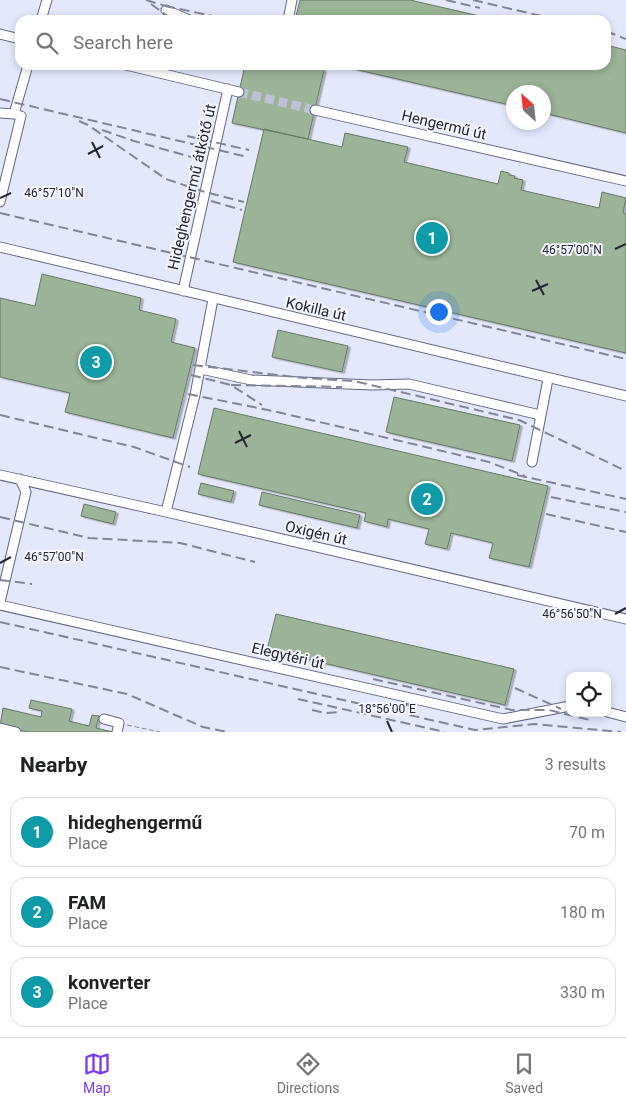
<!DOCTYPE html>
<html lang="en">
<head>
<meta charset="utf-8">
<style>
	:root { --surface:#fff; --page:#f2f2f2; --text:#202124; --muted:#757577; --line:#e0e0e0; --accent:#7c3aed }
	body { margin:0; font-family:Roboto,sans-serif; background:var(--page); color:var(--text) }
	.controls { position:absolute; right:15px; bottom:15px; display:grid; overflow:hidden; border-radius:10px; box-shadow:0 2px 8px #0003 }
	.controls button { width:45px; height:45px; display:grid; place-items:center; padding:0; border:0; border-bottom:1px solid var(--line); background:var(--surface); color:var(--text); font:25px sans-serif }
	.compass { position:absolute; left:506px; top:85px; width:45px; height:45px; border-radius:50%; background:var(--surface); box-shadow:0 2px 8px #0003; rotate:333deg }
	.you { position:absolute; left:438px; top:311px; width:18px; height:18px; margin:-12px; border:4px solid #fff; border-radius:50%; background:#1a73e8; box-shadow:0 0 0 8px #1a73e833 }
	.badge { display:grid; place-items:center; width:32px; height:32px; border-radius:50%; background:var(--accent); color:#fff; font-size:16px; font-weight:700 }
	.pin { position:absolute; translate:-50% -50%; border:2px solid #fff; box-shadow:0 1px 5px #0006 }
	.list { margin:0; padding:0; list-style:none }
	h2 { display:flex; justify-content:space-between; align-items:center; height:65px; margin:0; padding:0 20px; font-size:21px }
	h2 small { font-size:16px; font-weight:400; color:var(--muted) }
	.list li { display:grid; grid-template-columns:32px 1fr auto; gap:15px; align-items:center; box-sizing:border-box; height:70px; margin:0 10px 10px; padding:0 10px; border:1px solid var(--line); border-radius:15px }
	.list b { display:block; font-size:19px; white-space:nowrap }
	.list p { margin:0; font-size:16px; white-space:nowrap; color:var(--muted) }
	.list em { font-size:16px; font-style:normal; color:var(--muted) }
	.icon { flex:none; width:28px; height:28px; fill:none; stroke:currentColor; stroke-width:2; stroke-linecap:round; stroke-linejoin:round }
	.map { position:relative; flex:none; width:626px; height:732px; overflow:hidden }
	.search { position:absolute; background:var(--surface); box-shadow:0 2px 8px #0003; left:15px; right:15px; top:15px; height:55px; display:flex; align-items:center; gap:12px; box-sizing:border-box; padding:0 18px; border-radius:15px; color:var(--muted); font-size:19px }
	.sheet { height:305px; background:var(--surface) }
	nav { display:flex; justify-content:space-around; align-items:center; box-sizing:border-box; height:70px; border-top:1px solid var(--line); background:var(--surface); font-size:14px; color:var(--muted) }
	nav a { display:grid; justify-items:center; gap:2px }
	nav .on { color:var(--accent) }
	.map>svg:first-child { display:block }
	.building { fill:#9bb396; stroke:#657b61; filter:url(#shadow) }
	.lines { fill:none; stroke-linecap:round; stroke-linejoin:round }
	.minor-tunnel { stroke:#bdc1d5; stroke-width:9; stroke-dasharray:9 4.5; stroke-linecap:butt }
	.minor-casing { stroke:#616785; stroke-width:11 }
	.path { stroke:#858a9b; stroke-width:1; stroke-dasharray:5 2.5; stroke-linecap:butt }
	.minor { stroke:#fff; stroke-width:9 }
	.rail { stroke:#818596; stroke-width:2; stroke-dasharray:10 5; stroke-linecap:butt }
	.ticks { fill:none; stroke:#232633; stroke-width:2 }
	.labels { text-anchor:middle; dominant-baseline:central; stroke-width:4; stroke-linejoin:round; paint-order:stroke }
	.street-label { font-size:15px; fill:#232633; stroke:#f4f6fd }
	.ticks-label { font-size:12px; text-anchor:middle; fill:#232633; stroke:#f4f6fd; stroke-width:4; stroke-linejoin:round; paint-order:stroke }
</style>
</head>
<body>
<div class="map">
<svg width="626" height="732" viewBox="0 0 626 732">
	<defs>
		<filter id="shadow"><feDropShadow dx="2.5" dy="1.5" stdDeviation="0" flood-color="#0004"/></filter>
	</defs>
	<rect width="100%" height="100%" fill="#e3e8fd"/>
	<path class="building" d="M300,0H410L497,20H295Z
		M606,45L626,50V133L544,113V92H514V106L337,65H606Z
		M245,65H303L324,70L308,139L232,123Z
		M264,129L342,147L345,133L408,147L404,162L498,184L501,171L509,173V175L515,176L514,178L523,180L521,190L599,208L602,192L626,198L623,213L626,214V353L233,262Z
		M42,274L141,298L139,310L176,319L171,342L195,348L173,438L65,412L70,393L0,377V298L35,306Z
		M278,330L348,346L342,372L272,357Z
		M394,397L520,425L512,461L386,432Z
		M214,408L548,486L529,567L489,558L493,543L451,533L447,549L425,544L429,529L388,519L387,527L364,521L366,513L198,474Z
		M201,483L234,491L231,502L198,494Z
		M262,492L360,515L357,528L259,505Z
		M84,504L116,512L113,524L81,516Z
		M276,614L514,669L505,705L267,650Z
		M31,700L72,709L69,721L89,726L92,715L99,716L96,728L113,732H28L0,726L3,708L41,717L42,711L29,708Z"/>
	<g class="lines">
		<path class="minor-tunnel" d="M239,92L315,110"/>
		<defs>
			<path id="minor" d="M166,10L189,20
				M41,20L47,0
				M288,20L292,0
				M0,34L20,39
				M126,65L239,92
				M315,110L626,181
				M0,113L14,114
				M0,202L21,116L14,114L28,65
				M0,247L626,396
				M183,291L228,89
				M201,369L251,380L372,385L409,384L540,415
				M532,462L548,379
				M0,475L166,512L626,619
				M166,512L195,395L213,299
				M0,602L26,492L20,479
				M0,605L503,719L570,706
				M607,712L626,717
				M104,719L119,723L117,732
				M0,728L16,732"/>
		</defs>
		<use href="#minor" class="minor-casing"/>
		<path class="path" d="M127,725L160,732"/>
		<use href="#minor" class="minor"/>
		<path class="rail" d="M146,0L172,8
			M446,0L480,8
			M473,0L558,20
			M151,4L173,20
			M165,6L232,20
			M606,31L626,39
			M0,99L248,157
			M79,121L88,125L166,179L205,192L244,202
			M102,130L134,141L202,160
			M187,136L249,150
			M211,201L242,210
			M0,213L626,359
			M193,365L304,378L354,381L519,420L626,471
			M191,375L231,385L262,405
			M231,385L342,387
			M188,394L273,411L489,462L525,476
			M0,415L134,447L190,467
			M517,475L626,499
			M551,497L626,512
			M546,514L626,532
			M0,517L89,538L180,543L255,562
			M0,580L32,584
			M0,622L475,730L534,724L621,732
			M0,667L127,694L203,727L227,732
			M373,679L512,710H549L590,720
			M515,688L561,709
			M298,699L445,732
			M312,710L325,713L340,712"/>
	</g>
	<path class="ticks" d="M92,142L100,158M88,154L103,146M0,198L11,193M615,249L626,244M536,280L544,295M532,291L548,284M239,431L247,447M235,443L251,435M0,563L11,557M615,614L626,608M387,721L392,732"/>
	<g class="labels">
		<g class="street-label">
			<text transform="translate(444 125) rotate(13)">Hengermű út</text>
			<text transform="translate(192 187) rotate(-77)">Hideghengermű átkötő út</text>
			<text transform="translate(316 309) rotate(13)">Kokilla út</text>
			<text transform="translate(316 533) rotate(13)">Oxigén út</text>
			<text transform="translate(288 656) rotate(13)">Elegytéri út</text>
		</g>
	</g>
	<g class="ticks-label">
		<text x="54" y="197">46°57'10"N</text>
		<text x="572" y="254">46°57'00"N</text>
		<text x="54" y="561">46°57'00"N</text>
		<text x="572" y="618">46°56'50"N</text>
		<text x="387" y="713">18°56'00"E</text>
	</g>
</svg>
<div class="controls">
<button><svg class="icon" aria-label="locate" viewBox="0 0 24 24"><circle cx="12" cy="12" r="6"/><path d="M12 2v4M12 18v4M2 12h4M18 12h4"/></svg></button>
</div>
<svg class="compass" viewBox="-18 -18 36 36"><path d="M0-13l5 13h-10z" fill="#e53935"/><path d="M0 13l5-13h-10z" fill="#757577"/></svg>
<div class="you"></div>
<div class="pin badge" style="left:432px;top:238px;background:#0f9aa8">1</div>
<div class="pin badge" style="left:427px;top:499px;background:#0f9aa8">2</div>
<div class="pin badge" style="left:96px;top:362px;background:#0f9aa8">3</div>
<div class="search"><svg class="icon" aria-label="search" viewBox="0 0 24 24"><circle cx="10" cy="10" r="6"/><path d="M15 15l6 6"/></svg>Search here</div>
</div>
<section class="sheet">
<h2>Nearby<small>3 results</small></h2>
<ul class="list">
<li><span class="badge" style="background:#0f9aa8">1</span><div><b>hideghengermű</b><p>Place</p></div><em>70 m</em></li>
<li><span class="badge" style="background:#0f9aa8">2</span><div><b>FAM</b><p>Place</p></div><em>180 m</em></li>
<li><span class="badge" style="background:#0f9aa8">3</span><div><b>konverter</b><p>Place</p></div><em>330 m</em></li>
</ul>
</section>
<nav>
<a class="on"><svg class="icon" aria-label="map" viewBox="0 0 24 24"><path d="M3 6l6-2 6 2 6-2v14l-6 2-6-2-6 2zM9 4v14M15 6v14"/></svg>Map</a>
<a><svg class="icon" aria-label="directions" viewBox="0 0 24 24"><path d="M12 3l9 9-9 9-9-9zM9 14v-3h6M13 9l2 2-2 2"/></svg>Directions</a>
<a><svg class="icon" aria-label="saved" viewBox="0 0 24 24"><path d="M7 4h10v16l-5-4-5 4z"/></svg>Saved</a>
</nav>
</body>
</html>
